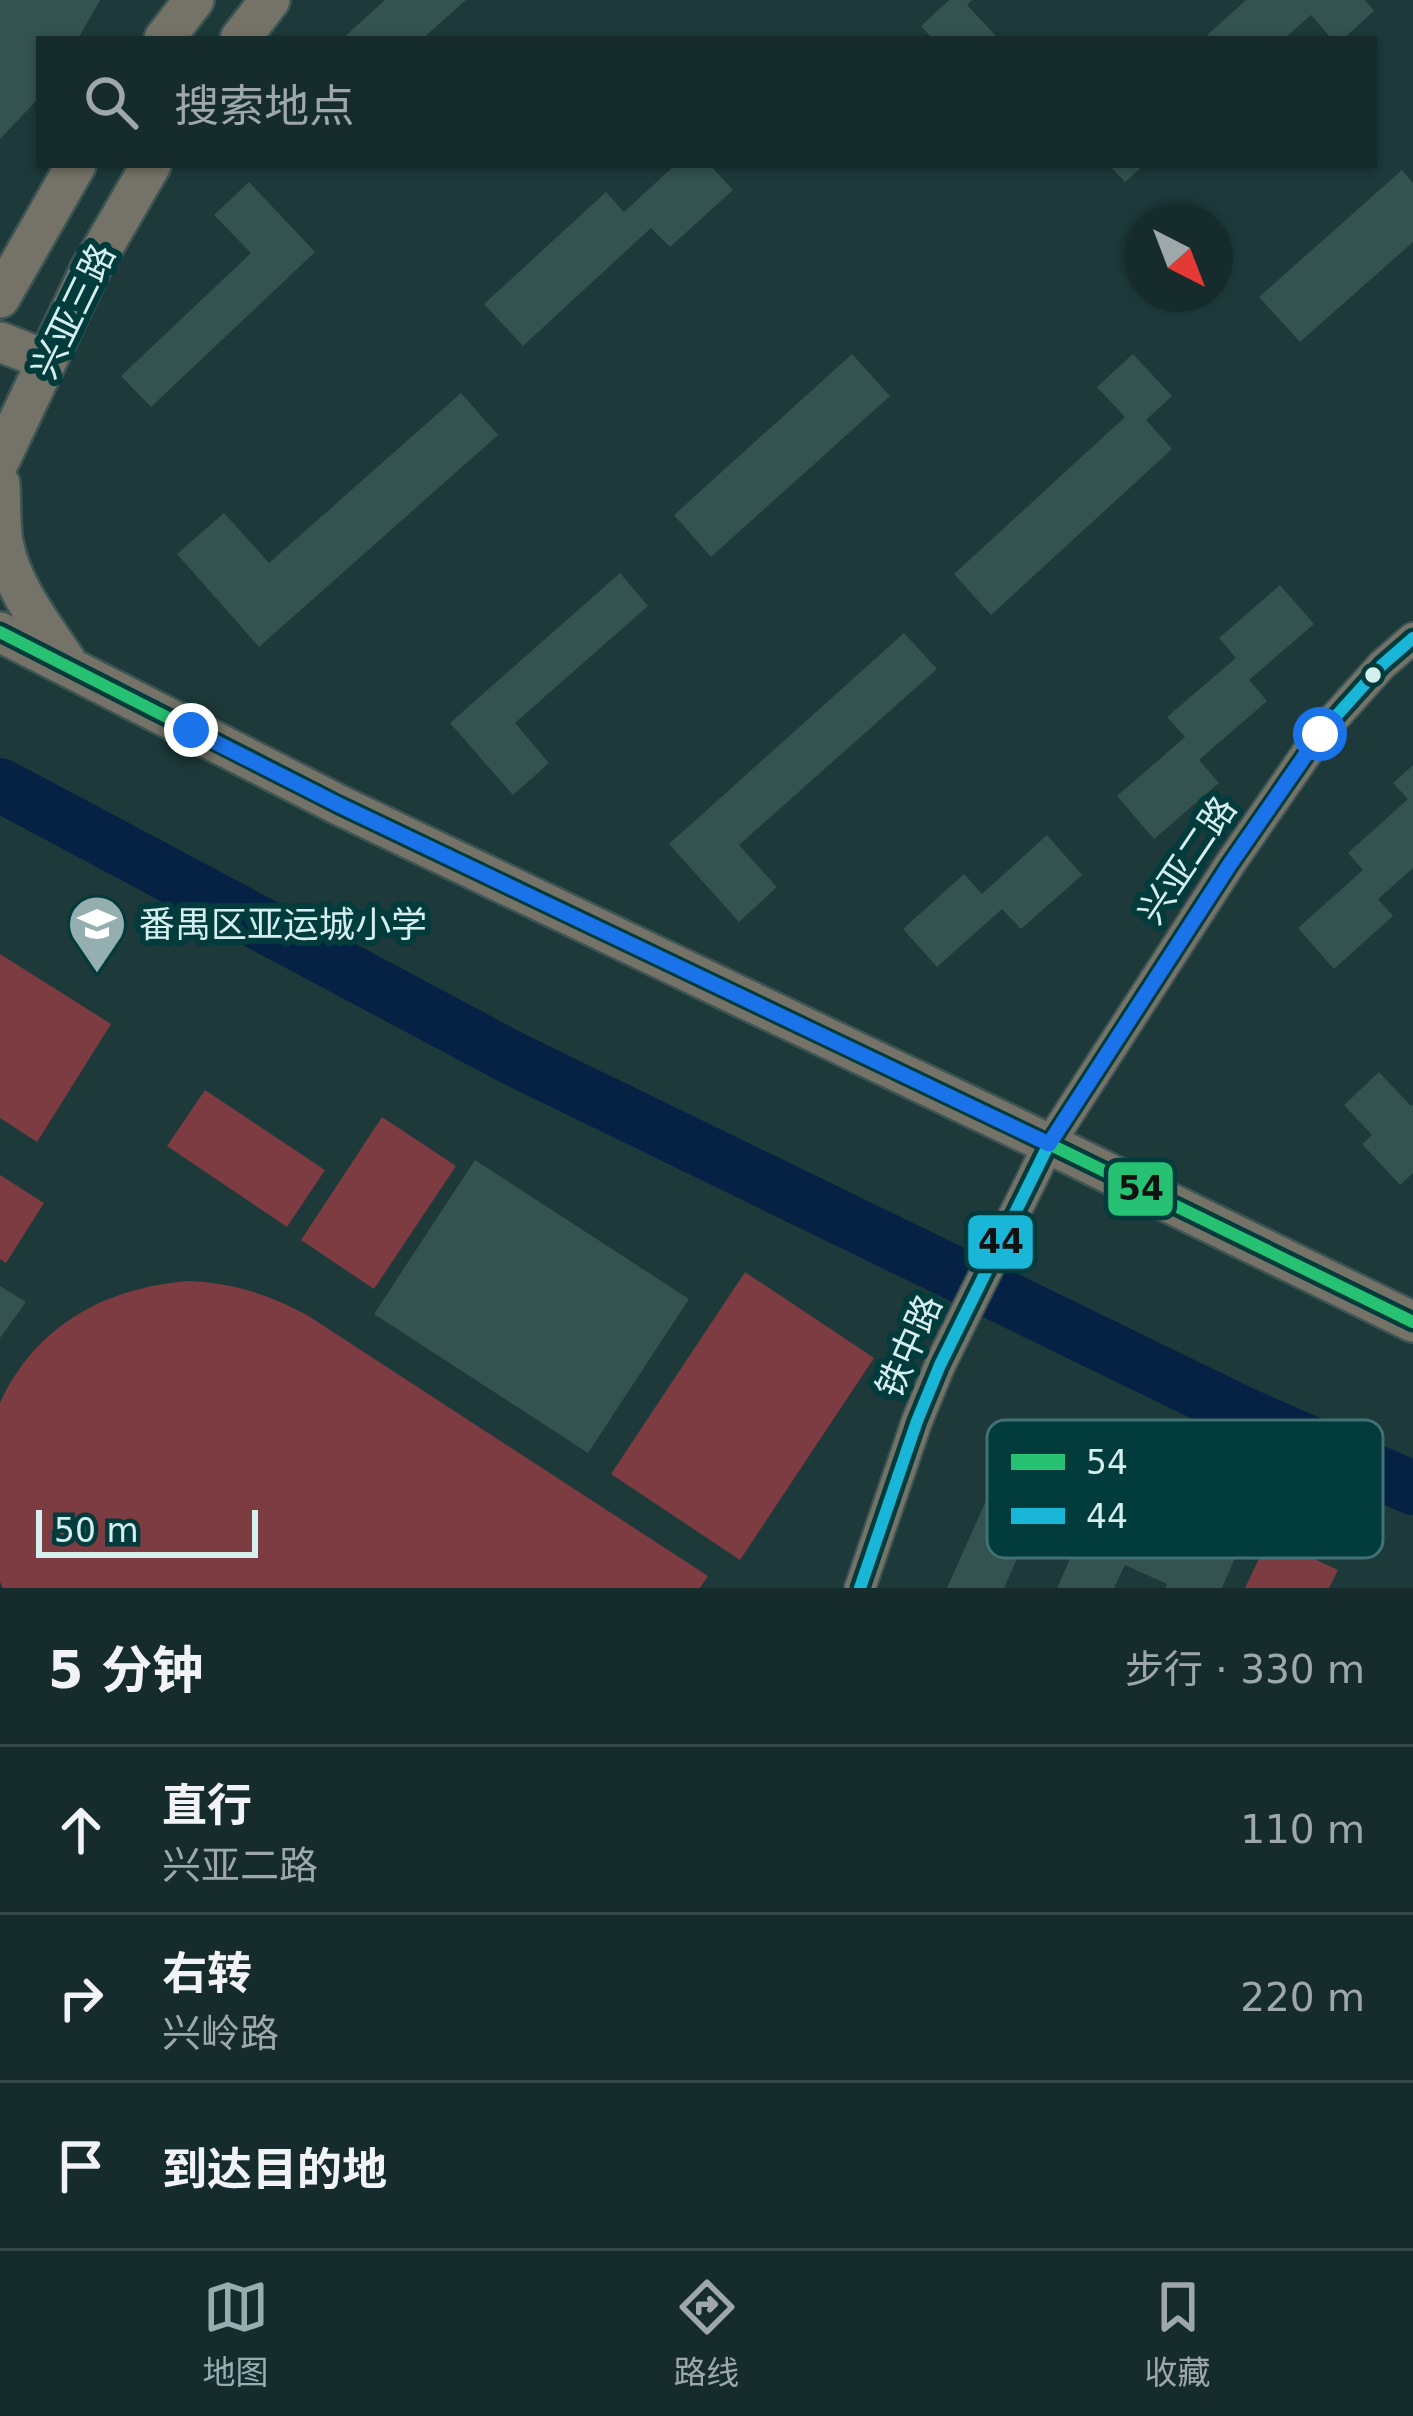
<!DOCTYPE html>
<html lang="zh">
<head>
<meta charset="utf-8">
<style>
	:root { --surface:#162b2c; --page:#1f3334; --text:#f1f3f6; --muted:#9ea7a9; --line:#354748; --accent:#95afb0 }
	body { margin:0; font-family:"DejaVu Sans","Noto Sans SC",sans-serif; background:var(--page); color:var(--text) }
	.compass { position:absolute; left:1125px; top:204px; width:108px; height:108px; border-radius:50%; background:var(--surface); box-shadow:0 3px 9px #0004; rotate:138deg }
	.scale { position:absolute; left:36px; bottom:30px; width:222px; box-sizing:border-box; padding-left:12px; border:6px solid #d5efef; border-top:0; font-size:33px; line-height:42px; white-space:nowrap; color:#d5efef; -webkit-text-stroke:9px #013b3c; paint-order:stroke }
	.stop { position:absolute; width:36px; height:36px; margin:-27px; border:9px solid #1a73e8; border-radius:50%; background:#fff }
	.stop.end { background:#1a73e8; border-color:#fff; box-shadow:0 3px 12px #0008 }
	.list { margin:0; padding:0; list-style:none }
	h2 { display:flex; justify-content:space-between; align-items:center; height:156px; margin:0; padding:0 48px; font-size:51px }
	h2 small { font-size:39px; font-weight:400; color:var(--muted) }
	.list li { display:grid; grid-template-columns:78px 1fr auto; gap:36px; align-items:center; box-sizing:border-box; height:168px; padding:0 48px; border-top:3px solid var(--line) }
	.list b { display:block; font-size:45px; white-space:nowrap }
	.list p { margin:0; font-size:39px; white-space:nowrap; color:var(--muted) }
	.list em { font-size:39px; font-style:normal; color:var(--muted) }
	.icon { flex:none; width:66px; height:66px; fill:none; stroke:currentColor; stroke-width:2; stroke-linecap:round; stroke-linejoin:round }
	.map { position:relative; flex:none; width:1413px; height:1588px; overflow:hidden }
	.search { position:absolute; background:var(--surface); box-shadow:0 3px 9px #0004; left:36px; right:36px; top:36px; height:132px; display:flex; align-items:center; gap:30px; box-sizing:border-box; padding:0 42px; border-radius:0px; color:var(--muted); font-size:45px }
	.sheet { height:660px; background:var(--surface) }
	nav { display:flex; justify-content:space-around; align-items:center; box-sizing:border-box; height:168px; border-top:3px solid var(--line); background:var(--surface); font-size:33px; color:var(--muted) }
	nav a { display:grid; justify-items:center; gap:6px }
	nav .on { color:var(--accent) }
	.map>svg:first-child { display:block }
	.green { fill:#7c3c41 }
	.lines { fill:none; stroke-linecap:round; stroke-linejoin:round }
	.river { stroke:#052144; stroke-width:54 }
	.building { fill:#34524f }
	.minor-casing { stroke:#3d5454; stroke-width:34 }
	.tertiary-casing { stroke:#3d5454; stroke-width:44 }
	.minor { stroke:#757267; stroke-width:30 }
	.tertiary { stroke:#757267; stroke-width:39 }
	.bus-1-casing { stroke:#013b3c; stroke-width:21 }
	.bus-2-casing { stroke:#013b3c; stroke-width:21 }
	.bus-1 { stroke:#26c172; stroke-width:12 }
	.bus-2 { stroke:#1ab6d8; stroke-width:12 }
	.route { stroke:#1a73e8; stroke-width:15 }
	.bus-dot { fill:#d5efef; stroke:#013b3c; stroke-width:4.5 }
	.labels { text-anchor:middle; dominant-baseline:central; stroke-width:12; stroke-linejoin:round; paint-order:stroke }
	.street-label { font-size:36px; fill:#d5efef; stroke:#013b3c }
	.poi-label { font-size:36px; fill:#d5efef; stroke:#013b3c; text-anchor:start }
	.key { fill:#013b3c; stroke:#417172; stroke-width:3 }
	.key-label { font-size:33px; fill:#d5efef }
	.line-badge { stroke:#013b3c; stroke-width:4.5 }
	.pale-badge-label { font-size:33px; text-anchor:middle; font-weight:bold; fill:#111 }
</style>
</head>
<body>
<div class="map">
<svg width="1413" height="1588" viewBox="0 0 1413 1588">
	<rect width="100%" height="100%" fill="#1d393a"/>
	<path class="green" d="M0,954L111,1024L37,1142L0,1118Z
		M205,1090L325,1170L287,1227L167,1146Z
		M382,1117L456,1166L374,1289L301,1240Z
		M0,1175L44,1203L6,1263L0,1259Z
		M745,1272L874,1358L740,1560L611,1474Z
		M188,1281C233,1283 268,1294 307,1315L708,1576L700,1588H3L0,1582V1403C36,1325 105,1288 188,1281Z
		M1269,1538L1338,1570L1329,1588H1245Z"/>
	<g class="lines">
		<path class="river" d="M0,785L514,1059L1244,1414L1413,1488"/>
	</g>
	<path class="building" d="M0,0H100L78,39H39V98L0,139Z
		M385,0H466L422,39H342Z
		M949,0H972L967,5L995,35L991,39H933L921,26Z
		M1246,0H1365L1374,11L1343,39H1332L1311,15L1284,39H1203Z
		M675,165H710L733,190L670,247L651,228L523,346L484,304L606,192L624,212Z
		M1109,165H1144L1125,182Z
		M1402,170L1413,183V242L1300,342L1259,297Z
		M249,182L315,252L151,407L121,376L251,253L214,215Z
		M852,354L890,396L711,557L674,515Z
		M1133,354L1172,396L1146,420L1172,449L991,615L954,574L1125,417L1097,387Z
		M461,393L498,435L259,647L177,554L224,513L269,563Z
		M620,573L648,606L515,723L549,763L513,795L450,723Z
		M1280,585L1314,624L1249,680L1267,701L1199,760L1219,783L1154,839L1117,796L1185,737L1167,717L1236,658L1219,638Z
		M904,633L937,669L739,845L777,887L739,922L669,844Z
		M1413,765V868L1378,899L1393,916L1334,969L1298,928L1363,870L1348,853L1408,799L1393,783Z
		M1047,835L1082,875L1021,929L1002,909L937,967L903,929L964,874L982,894Z
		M1379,1072L1411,1106L1413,1104V1173L1400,1185L1362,1144L1372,1135L1344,1105Z
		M475,1160L689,1299L588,1453L374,1314Z
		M0,1286L26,1302L0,1338Z
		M1014,1438L1062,1459L1050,1485L1090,1503L1102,1477L1156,1501L1144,1528L1184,1545L1196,1519L1243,1540L1222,1588H1165L1167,1584L1125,1565L1114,1588H1057L1077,1543L1033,1523L1004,1588H947Z"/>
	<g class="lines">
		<defs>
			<path id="minor" d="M860,1588L917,1421L940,1365L1049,1144L1230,864L1320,734L1382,665L1413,638"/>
			<path id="tertiary" d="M164,39L194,0
				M240,39L270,0
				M0,298L76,165
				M0,342L46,360
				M0,460L90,270L151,165
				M0,484C1,503 0,523 3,542C11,586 42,625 66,661
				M0,632L339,805L1049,1144L1413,1322"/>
		</defs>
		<use href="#minor" class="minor-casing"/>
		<use href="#tertiary" class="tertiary-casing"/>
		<use href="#minor" class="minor"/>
		<use href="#tertiary" class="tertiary"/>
		<defs>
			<path id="bus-1" d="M0,632L339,805L1049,1144L1413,1322"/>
			<path id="bus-2" d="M860,1588L917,1421L940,1365L1049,1144L1230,864L1320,734L1382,665L1413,638"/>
		</defs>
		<use href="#bus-1" class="bus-1-casing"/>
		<use href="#bus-2" class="bus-2-casing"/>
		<use href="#bus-1" class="bus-1"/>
		<use href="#bus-2" class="bus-2"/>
	</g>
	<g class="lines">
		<path class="route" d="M191,730L339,805L1049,1144L1230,864L1320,734"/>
	</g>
	<defs>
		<symbol id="school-pin" viewBox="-11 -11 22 30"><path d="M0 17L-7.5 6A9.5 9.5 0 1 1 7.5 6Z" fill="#95afb0" stroke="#013b3c"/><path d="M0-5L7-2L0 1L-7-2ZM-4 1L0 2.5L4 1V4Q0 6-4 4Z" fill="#fff"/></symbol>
	</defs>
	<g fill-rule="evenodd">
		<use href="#school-pin" x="64" y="891" width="66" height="90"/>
	</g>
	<circle class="bus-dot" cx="1373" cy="675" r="10"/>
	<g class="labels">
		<g class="street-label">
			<text transform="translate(73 311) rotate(-64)">兴亚三路</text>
			<text transform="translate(1187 860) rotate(-56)">兴亚二路</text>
			<text transform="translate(909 1346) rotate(-66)">铁中路</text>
		</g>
		<g class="poi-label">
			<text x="139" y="924">番禺区亚运城小学</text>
		</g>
	</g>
	<rect x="987" y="1420" width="396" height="138" rx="18" class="key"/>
	<rect x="1011" y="1454" width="54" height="16" fill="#26c172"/>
	<rect x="1011" y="1508" width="54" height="16" fill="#1ab6d8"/>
	<g class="key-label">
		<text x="1086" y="1474">54</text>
		<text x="1086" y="1528">44</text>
	</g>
	<g class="line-badge">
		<rect x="1106" y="1160" width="69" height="58" rx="12" fill="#26c172"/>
		<rect x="966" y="1213" width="69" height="58" rx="12" fill="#1ab6d8"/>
	</g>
	<g class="pale-badge-label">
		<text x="1141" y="1200">54</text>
		<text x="1001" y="1253">44</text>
	</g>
</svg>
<svg class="compass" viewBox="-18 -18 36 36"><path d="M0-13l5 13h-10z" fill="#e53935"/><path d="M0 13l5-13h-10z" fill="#9ea7a9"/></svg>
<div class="scale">50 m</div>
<div class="stop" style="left:1320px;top:734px"></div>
<div class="stop end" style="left:191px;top:730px"></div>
<div class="search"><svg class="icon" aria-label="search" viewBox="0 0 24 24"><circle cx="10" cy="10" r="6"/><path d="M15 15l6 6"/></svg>搜索地点</div>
</div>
<section class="sheet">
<h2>5 分钟<small>步行 · 330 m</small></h2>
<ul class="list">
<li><svg class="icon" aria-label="ahead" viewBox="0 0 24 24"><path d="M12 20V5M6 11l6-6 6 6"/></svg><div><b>直行</b><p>兴亚二路</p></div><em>110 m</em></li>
<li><svg class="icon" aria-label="right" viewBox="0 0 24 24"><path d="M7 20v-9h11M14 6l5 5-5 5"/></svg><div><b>右转</b><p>兴岭路</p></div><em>220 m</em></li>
<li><svg class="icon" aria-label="arrive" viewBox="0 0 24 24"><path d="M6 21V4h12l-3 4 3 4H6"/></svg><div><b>到达目的地</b></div></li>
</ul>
</section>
<nav>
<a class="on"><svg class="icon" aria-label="map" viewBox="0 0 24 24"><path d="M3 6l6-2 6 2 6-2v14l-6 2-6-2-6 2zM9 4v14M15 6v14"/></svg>地图</a>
<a><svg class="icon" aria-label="directions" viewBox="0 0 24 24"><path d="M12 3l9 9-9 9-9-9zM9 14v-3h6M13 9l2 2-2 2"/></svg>路线</a>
<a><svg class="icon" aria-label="saved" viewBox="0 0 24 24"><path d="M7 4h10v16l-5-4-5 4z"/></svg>收藏</a>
</nav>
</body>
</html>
